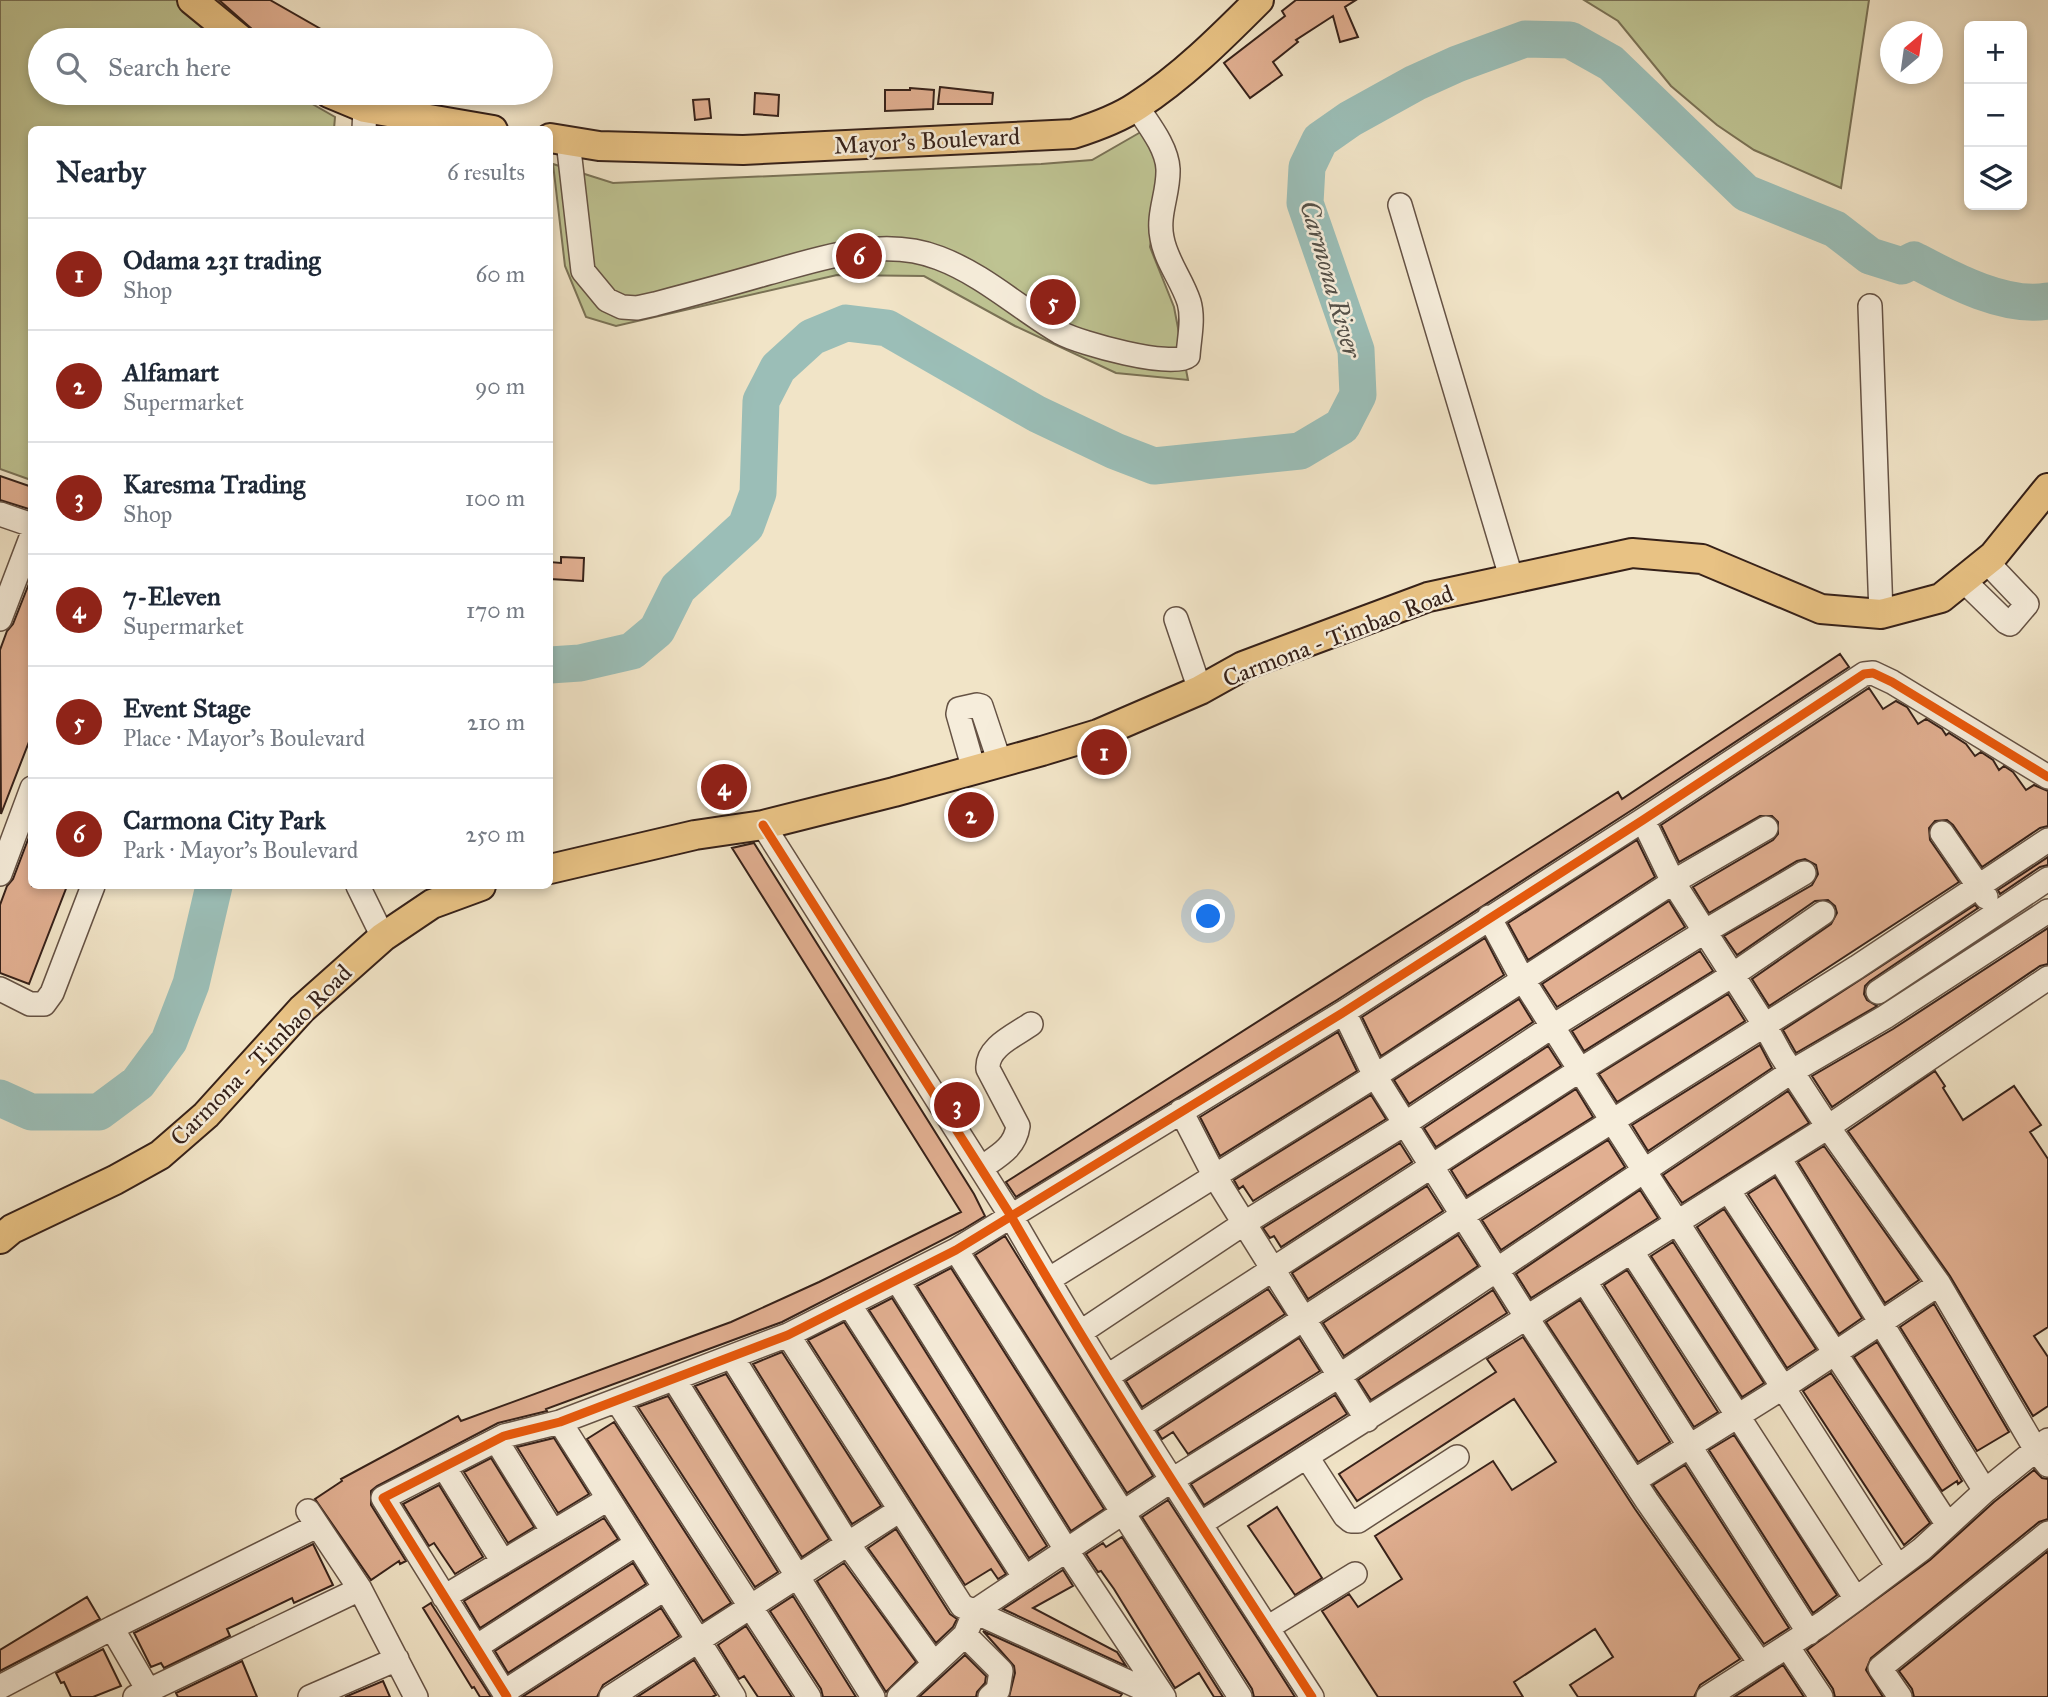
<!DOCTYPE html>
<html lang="en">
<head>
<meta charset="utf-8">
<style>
	:root { --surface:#fff; --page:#f2f2f3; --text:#1f2937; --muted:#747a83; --line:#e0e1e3; --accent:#8f2418 }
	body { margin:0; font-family:"IM FELL Great Primer",serif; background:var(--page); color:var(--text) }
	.controls { position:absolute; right:21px; top:21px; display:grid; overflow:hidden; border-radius:10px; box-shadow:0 4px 10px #0003 }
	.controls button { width:63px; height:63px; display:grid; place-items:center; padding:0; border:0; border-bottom:2px solid var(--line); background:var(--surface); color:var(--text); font:35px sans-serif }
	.compass { position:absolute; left:1880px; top:21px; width:63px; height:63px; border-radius:50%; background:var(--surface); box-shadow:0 4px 10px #0003; rotate:29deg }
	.you { position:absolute; left:1209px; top:917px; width:24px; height:24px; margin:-18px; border:5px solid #fff; border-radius:50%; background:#1a73e8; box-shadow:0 0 0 10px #1a73e833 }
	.badge { display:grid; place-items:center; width:46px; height:46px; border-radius:50%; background:var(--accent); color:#fff; font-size:23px; font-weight:700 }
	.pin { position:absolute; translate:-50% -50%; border:4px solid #fff; box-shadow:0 2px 7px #0006 }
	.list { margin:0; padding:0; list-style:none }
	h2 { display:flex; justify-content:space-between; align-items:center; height:91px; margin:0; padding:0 28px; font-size:30px }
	h2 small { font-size:23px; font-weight:400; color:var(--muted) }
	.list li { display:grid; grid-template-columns:46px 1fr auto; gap:21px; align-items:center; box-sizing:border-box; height:112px; padding:0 28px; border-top:2px solid var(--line) }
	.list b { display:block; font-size:26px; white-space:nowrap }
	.list p { margin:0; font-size:23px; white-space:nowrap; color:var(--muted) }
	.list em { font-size:23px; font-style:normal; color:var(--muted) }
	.icon { flex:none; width:38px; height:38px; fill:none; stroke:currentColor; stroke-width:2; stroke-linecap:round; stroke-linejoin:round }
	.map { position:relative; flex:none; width:2048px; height:1697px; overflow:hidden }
	.search { position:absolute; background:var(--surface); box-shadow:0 4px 10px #0003; left:28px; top:28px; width:525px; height:77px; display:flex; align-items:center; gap:18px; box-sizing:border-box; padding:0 24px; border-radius:38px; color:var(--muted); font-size:26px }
	.panel { position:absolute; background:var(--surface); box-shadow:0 4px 10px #0003; left:28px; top:126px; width:525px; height:763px; border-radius:10px }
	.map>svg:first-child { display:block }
	.green { fill:#bec392; stroke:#7a7256; stroke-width:2 }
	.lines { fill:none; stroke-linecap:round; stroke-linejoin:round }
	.river { stroke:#9bbeb7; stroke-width:37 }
	.building { fill:#e1af91; stroke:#362119; stroke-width:2 }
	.minor-casing { stroke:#655244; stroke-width:26 }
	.major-casing { stroke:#362119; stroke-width:32 }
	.minor { stroke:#f6eddb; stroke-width:23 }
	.major { stroke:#e8c284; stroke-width:28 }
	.cycleway-casing { stroke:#f6eddb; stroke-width:13 }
	.cycleway { stroke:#e8590c; stroke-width:9 }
	.labels { text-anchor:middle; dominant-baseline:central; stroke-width:5; stroke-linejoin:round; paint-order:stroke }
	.street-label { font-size:24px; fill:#362119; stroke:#f6eddb }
	.water-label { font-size:26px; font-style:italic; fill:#545048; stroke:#f6eddb }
</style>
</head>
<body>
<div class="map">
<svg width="2048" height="1697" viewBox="0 0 2048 1697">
	<rect width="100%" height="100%" fill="#f1e4c7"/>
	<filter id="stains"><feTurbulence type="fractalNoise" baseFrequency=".00286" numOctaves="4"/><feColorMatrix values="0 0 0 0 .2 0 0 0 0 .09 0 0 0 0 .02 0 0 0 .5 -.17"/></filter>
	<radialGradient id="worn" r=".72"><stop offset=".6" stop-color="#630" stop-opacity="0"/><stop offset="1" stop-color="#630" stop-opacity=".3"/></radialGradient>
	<path class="green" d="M0,0H176L220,40H40V93H293L335,117L334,129L32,130L31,480L0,469Z
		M1584,0H1869L1841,188L1754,150L1717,125L1671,86L1618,21Z
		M1146,129L1163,160L1150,247L1174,307L1188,380L1116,373L1015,326L924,276L837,275L616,326L586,317L565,266L553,164L613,183L1041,164L1092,160Z"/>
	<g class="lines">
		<path class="river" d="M550,665L580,663L632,651L657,630L678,588L746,526L758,493L761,401L778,368L812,337L846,323L887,328L1037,414L1115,451L1154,466L1300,451L1342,426L1358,395L1356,350L1305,203L1307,167L1320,140L1350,119L1415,83L1457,64L1525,39L1570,40L1611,63L1746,193L1835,229L1870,256L1902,266L1914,260C1950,279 2005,309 2048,301
			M0,1098L31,1112H99L138,1083L169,1041L191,984L214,886"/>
	</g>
	<path class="building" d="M219,0H270L340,40H264L267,36L253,30Z
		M1296,0H1356L1345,7L1358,37L1340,42L1333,16L1296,40L1298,42L1273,62L1282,75L1250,98L1224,63L1285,16L1282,11Z
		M940,87L993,93L992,104H938Z
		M910,88L934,90L933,109L885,111V90H910Z
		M755,93L779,95L778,116L754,114Z
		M709,99L711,118L695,120L693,100Z
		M1041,282L1077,304L1067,320L1032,297Z
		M0,476L32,487V510L0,500Z
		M561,557L584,558L583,581L550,579V562L561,563Z
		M32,576V734L1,814L0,650L7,631L13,624Z
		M1840,654L1849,667L1635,808L1337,1000L1016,1197L1006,1182L1618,792L1622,799Z
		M1869,688L1883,709L1896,701L1907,707L1918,724L1926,719L1942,729L1946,735L1949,733L1966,744L1975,756L1981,752L1993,760L1999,770L2004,766L2013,772L2026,790L2034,785L2048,791V826L2040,828L1982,867L1953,825L1947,820L1935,821L1929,828L1930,840L1959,882L1769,1006L1752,979L1831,924L1837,913L1835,906L1828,900L1815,901L1737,955L1724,936L1812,885L1818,874L1816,865L1805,859L1797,861L1709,913L1693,887L1773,840L1778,834V822L1772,816H1760L1679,862L1661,825Z
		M32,829V886H67L29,984L0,973V905L7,886L13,879Z
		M1637,840L1655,877L1528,960L1508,923Z
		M754,843L974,1194L985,1216L962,1230L782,1322L546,1409L547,1411L498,1423L377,1486L371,1491V1505L406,1561L400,1564L399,1561L371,1580L315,1499L342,1481L341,1479L458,1416L461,1421L731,1322L819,1282L961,1212L732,848Z
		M2048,857V865L2040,867L2000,894L1998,890Z
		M1669,901L1685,927L1557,1007L1542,984Z
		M1975,905L1978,908L1870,981L1865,986L1864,994L1867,1000L1877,1006L1796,1053L1783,1030Z
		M2048,928V964L2040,966L1832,1107L1812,1076L1893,1029Z
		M1485,938L1504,975L1381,1056L1362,1017Z
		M1700,951L1713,971L1584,1051L1572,1031Z
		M1728,994L1745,1021L1617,1102L1599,1074Z
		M1519,999L1533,1022L1409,1104L1394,1080Z
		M1338,1032L1357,1071L1220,1156L1200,1117Z
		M1760,1045L1772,1068L1648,1151L1632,1125Z
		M1548,1046L1561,1066L1436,1147L1424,1128Z
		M1935,1071L1945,1086L1943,1088L1963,1120L2014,1086L2041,1125L2030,1132L2048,1159V1327L2034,1336L2048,1357V1406L2033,1416L1950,1276L1848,1131Z
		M1576,1089L1593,1117L1467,1196L1451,1170Z
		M1788,1091L1809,1123L1682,1203L1663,1175Z
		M1371,1095L1386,1119L1253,1201L1243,1186L1239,1189L1234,1180Z
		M1608,1140L1625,1167L1501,1250L1482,1220Z
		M1400,1143L1412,1162L1281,1247L1274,1236L1270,1238L1263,1228Z
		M1824,1146L1919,1280L1885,1303L1798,1162Z
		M1775,1177L1862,1318L1839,1334L1748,1194Z
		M1427,1186L1443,1211L1308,1299L1292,1273Z
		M1640,1190L1658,1218L1531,1298L1516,1274Z
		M1724,1209L1816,1349L1787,1368L1697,1227Z
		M1458,1235L1478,1266L1344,1356L1323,1323Z
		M1005,1236L1153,1476L1127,1493L975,1255Z
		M1673,1242L1764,1383L1742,1397L1651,1256Z
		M951,1268L1104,1509L1071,1531L917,1286Z
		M1627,1270L1718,1412L1694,1427L1604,1285Z
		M1268,1289L1285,1314L1142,1407L1126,1381Z
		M1493,1290L1507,1313L1371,1400L1358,1380Z
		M892,1298L1047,1546L1029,1558L869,1310Z
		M1580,1300L1670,1442L1638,1462L1546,1322Z
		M1934,1304L2009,1432L1977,1451L1900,1327Z
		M844,1322L1006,1574L998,1579L991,1569L965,1585L808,1340Z
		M1523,1337L1635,1509L1740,1659L1700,1685L1694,1697H1578L1570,1685L1613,1657L1595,1629L1514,1682L1523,1697H1378L1322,1611L1349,1594L1358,1607L1402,1579L1375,1536L1493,1461L1512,1490L1556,1462L1514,1399L1357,1501L1339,1474L1496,1372L1487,1359Z
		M1299,1338L1320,1371L1188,1454L1173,1432L1162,1439L1157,1431Z
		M1877,1342L1962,1481L1958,1484L1957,1481L1942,1491L1854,1357Z
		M782,1352L881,1506L852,1524L753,1364Z
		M1831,1373L1930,1523L1904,1545L1803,1391Z
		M726,1374L829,1539L802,1557L695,1386Z
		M1335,1395L1347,1414L1204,1505L1191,1484Z
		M668,1396L778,1572L755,1587L638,1407Z
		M614,1422L731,1603L703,1621L587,1439Z
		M1734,1435L1837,1595L1813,1613L1709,1450Z
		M554,1438L589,1494L558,1513L517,1447Z
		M491,1458L534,1527L508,1543L464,1472Z
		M1685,1465L1789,1628L1764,1644L1653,1485Z
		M2034,1470L2042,1478L2048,1479V1519L2039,1522L1871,1658L1866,1670L1883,1697H1835L1833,1689L1807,1650L1930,1560L1994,1502Z
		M439,1485L483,1557L455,1574L434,1543L429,1546L403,1504Z
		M1168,1500L1256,1636L1295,1697H1254L1252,1689L1142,1517Z
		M1277,1507L1322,1578L1295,1595L1248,1526Z
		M604,1518L618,1539L480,1628L464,1601Z
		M896,1529L950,1614L957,1619L953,1627L936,1643L868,1548Z
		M1122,1537L1223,1697H1214L1199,1673L1175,1688L1114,1589L1101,1571L1098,1572L1086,1554L1103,1543L1106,1547Z
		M313,1544L333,1585L294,1603L292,1598L238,1624L227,1629L230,1636L164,1668L161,1663L151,1667L134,1633Z
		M2048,1551V1697H1914L1912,1689L1899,1671Z
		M633,1563L646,1584L508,1673L495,1651Z
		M844,1563L916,1662L886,1692L817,1581Z
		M1063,1570L1073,1586L1033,1608L1117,1652L1126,1666L1003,1609Z
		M793,1596L856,1697H823L821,1689L770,1611Z
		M87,1597L100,1619L0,1671V1650Z
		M431,1603L432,1605L491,1697H480L474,1687L472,1688L423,1608Z
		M661,1608L679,1636L603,1685L597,1697H522Z
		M746,1626L792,1697H758L744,1676L739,1679L718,1645Z
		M983,1631L1122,1694L1120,1697H1009L1015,1673L1014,1666Z
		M103,1649L121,1686L93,1697H71L64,1682L61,1683L56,1673Z
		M965,1655L986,1676L985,1683L977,1692L976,1697H919Z
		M694,1660L716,1695L712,1697H637Z
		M242,1661L257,1697H178L176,1693Z
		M1783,1665L1804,1697H1734Z
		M383,1681L390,1697H345Z"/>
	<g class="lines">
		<defs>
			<path id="minor" d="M364,130L365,108
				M568,141L583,271L607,300L622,307L637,308L655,304C693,294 730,284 768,273C823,258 883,236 939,258C984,275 1020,309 1061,333C1079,343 1173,369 1188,356C1189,339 1194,319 1189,302C1182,280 1166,261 1162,238C1157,214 1169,193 1168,169C1167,147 1148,124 1137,107
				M1400,205L1511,577
				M1870,306L1881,614
				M0,514L32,525
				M1963,580L2006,622L2010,624L2027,604L1986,561
				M0,619L32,535
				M1176,619L1200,690
				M974,770L958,714L959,709L977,705L981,706L1000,763
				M1643,820L1673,882L1764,1024L1781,1055L1828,1127L1939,1284L2036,1450L2048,1465
				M763,825L1011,1216C1105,1380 1209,1538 1312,1697
				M1942,833L1986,897
				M0,874L32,788
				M358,886L383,937
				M1489,917L1523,980L1613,1122L1898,1567
				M0,989L30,1004H44L52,993L93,886
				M1878,992L2048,879
				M1344,1012L1375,1076L1527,1318L1647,1501L1760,1663
				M1181,1111L1214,1175L1367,1420
				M1779,1158L1985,1491
				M981,1168C998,1156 1015,1148 1018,1126L988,1069C986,1047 1016,1035 1031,1024
				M1728,1190L1948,1525
				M956,1250L1240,1697
				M1632,1252L1856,1599
				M897,1280L1067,1551L1164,1697
				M1048,1280L1375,1076L1673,882L1766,828
				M1585,1282L1809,1633
				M849,1304L1025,1578
				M1081,1332L1243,1224L1406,1123L1553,1026L1704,932L1804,873
				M788,1335L962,1606L1161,1697
				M732,1357L848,1544L934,1664
				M1108,1376L1580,1070L1731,976L1823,913
				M674,1379L873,1697
				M617,1401L809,1697
				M560,1422L734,1697
				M1139,1426L1463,1215L1857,967L2048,840
				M496,1440L553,1532
				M1307,1457L1345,1516L1351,1521H1358L1457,1457
				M444,1467L503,1562
				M1634,1481L1784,1387L1939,1284
				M308,1511L360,1589L416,1697
				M1200,1524L1828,1127L2048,978
				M444,1597L608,1499
				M112,1628L152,1697
				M1267,1628L1355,1574
				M965,1635L1001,1671L998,1690L990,1697
				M1787,1646L1821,1697
				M476,1647L636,1544
				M0,1687L112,1628L317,1526
				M504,1692L664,1589
				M135,1697L360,1589
				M310,1697L397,1659
				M507,1697L383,1498L504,1436L560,1422L788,1335L956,1250L1344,1012L1643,820L1864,674L1873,673L1892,682L2048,777
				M611,1697L900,1510
				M899,1697L965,1635L975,1611L1172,1480L1339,1376L1791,1072L1885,1017L2048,911
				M1708,1697L1823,1623L1856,1599L1922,1549L1985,1491L2048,1440
				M1900,1697L1880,1668L2048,1533"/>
			<path id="major" d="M192,0L241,40
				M329,93L365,108L493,130
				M550,138L599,146L743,150L1073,134C1095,127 1118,119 1137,106C1182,77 1221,38 1259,0
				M550,869L695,835L763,825L894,792L1042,751L1098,734L1200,690L1243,666L1428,597L1632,553L1702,559L1821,609L1881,614L1941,598L1993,556L2048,488
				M0,1239L12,1229L115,1180L160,1155L206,1115L302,1009L383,937L432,904L481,886"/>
		</defs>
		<use href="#minor" class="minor-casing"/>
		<use href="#major" class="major-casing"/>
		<use href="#minor" class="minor"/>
		<use href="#major" class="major"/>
		<defs>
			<path id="cycleway" d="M763,825L1011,1216C1105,1380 1209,1538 1312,1697
				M507,1697L383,1498L504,1436L560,1422L788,1335L956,1250L1344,1012L1643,820L1864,674L1873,673L1892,682L2048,777"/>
		</defs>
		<use href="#cycleway" class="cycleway-casing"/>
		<use href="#cycleway" class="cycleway"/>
	</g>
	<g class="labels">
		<g class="street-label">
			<text transform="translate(927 141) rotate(-3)">Mayor's Boulevard</text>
			<text transform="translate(1338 636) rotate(-21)">Carmona - Timbao Road</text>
			<text transform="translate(261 1055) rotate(-45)">Carmona - Timbao Road</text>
		</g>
		<g class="water-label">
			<text transform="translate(1331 279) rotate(74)">Carmona River</text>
		</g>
	</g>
	<rect width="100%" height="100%" filter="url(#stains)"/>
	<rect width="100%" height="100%" fill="url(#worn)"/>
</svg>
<div class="controls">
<button>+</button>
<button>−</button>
<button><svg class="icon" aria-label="layers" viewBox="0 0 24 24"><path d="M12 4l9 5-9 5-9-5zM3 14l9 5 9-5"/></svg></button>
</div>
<svg class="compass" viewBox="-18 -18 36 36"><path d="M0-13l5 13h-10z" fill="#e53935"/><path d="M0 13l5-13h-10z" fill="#747a83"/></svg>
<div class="you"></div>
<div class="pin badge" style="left:1104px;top:752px">1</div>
<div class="pin badge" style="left:971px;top:815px">2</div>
<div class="pin badge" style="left:957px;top:1105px">3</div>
<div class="pin badge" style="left:724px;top:787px">4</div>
<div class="pin badge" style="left:1053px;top:302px">5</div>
<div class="pin badge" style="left:859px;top:256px">6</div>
<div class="search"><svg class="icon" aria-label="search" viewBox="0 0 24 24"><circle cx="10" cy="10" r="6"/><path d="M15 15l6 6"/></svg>Search here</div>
<section class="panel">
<h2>Nearby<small>6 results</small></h2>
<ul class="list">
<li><span class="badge">1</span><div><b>Odama 231 trading</b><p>Shop</p></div><em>60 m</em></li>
<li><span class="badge">2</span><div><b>Alfamart</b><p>Supermarket</p></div><em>90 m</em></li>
<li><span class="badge">3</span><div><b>Karesma Trading</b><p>Shop</p></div><em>100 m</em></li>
<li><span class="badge">4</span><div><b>7-Eleven</b><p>Supermarket</p></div><em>170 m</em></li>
<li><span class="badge">5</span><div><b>Event Stage</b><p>Place · Mayor's Boulevard</p></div><em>210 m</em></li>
<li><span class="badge">6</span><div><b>Carmona City Park</b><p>Park · Mayor's Boulevard</p></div><em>250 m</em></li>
</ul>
</section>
</div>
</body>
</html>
